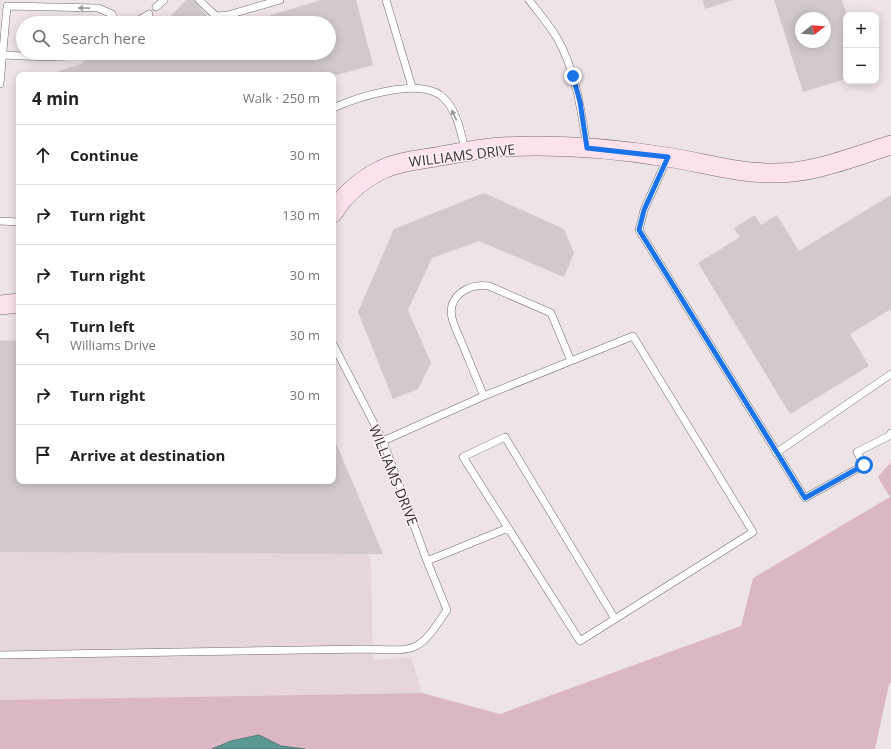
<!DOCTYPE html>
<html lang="en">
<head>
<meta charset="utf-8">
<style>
	:root { --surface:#fff; --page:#f6f6f6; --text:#222; --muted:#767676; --line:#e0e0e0 }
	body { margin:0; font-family:"Open Sans",sans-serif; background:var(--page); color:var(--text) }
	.controls { position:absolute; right:12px; top:12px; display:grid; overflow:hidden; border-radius:8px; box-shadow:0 2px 10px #0003 }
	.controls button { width:36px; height:36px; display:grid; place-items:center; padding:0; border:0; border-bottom:1px solid var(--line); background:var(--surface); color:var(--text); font:20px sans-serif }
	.compass { position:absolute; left:795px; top:12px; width:36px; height:36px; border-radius:50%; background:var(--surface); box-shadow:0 2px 10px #0003; rotate:73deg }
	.stop { position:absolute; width:12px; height:12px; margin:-9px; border:3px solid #1a73e8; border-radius:50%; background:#fff }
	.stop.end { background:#1a73e8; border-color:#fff; box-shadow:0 1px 4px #0008 }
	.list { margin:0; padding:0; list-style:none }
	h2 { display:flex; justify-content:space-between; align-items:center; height:52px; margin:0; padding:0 16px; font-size:17px }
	h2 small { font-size:13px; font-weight:400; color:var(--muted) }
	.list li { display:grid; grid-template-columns:26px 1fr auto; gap:12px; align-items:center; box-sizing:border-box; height:60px; padding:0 16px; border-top:1px solid var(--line) }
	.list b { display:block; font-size:15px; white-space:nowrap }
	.list p { margin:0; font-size:13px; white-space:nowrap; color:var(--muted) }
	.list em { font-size:13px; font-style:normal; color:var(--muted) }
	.icon { flex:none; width:22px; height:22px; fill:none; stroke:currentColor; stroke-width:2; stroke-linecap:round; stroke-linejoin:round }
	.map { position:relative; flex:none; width:891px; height:749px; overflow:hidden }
	.search { position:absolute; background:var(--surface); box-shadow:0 2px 10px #0003; left:16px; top:16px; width:320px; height:44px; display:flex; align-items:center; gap:10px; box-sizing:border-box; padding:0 14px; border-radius:22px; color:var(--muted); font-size:15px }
	.panel { position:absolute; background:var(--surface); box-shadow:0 2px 10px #0003; left:16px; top:72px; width:320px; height:412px; border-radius:8px }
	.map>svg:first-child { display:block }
	.built { fill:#e7d5dc }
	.green { fill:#dbb7c4 }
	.water { fill:#5b9893; stroke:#507976 }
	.building { fill:#d2c9cc; fill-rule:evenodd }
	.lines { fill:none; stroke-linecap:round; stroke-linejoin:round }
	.lane-casing { stroke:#736a6e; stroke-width:8 }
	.secondary-casing { stroke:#736a6e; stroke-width:20 }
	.lane { stroke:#fff; stroke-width:7 }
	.secondary { stroke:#fde2ed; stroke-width:19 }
	.oneway { fill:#9a9899 }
	.route { stroke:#1a73e8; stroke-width:5 }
	.labels { text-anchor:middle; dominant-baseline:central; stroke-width:3; stroke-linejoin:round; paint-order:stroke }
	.street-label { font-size:14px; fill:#353233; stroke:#fbf1f4 }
</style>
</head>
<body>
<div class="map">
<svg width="891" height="749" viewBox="0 0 891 749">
	<rect width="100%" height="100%" fill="#eee3e7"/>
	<path class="built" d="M0,340H19V481H333V450L371,564L373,660L411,657L422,693L0,700Z"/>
	<path class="green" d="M891,462V683L889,684L875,749H0V700L422,693L500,714L741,626L753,578L890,497L878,477Z"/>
	<path class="water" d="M259,735L281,746L305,749H212L231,741Z"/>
	<path class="building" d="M186,0H194L213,23H164Z
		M321,0H356L373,65L333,76L47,75L81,64L95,53H102L106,57L120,53H329V23H245Z
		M703,0H733L705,9Z
		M774,0H842L847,15L846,79L803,92ZM801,18H825V42H801Z
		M484,193L564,229L574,253L564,277L479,241L432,258L408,310L431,363L418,389L393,399L358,312L394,229Z
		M891,195V309L850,334L869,366L790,414L698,263L740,237L734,228L755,215L761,225L777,215L799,251Z
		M0,341H19V481H333V436L383,554L0,552Z"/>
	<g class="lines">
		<defs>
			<path id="lane" d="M199,0L216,16L228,15L280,0
				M386,0L412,87
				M529,0C538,12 549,24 557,38C576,71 581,110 587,148
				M156,7L164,0
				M134,23L149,14
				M3,55C31,56 61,59 89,53
				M0,84L7,6L98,8L112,14L116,23
				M333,108C358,97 417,78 440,95C456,106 461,132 465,150
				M667,159L644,210L639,230L805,498L864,465L857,452L889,436L891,433
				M0,221L19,222
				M484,396C476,378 469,360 461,341C458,334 454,326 452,318C447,295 470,283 489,286L551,313L571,361
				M383,441L484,396L633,336L753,532L580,641L463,457L505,437L615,619
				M776,453L891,374
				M427,561L508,528
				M0,655L367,649C418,651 418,653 447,610L427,561L383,441L333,344"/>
			<path id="secondary" d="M333,213C344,195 360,181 379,171C398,161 420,160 441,156C460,153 481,148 501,147C556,144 611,148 666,157C701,162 735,173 771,173C813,174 852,157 891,145
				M0,305L19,303"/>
		</defs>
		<use href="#lane" class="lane-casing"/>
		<use href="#secondary" class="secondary-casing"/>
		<use href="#lane" class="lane"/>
		<use href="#secondary" class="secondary"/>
	</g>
	<defs><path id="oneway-solid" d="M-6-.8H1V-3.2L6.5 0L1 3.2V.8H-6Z"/></defs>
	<g class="oneway">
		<use href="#oneway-solid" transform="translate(84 8) rotate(-179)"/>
		<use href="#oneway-solid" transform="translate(454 115) rotate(-116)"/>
	</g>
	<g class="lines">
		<path class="route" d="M573,76L580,102L587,148L668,157L644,210L639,230L805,498L864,465"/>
	</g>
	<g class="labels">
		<g class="street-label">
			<text transform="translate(462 155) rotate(-7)">WILLIAMS DRIVE</text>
			<text transform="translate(394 475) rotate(68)">WILLIAMS DRIVE</text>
		</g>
	</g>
</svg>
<div class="controls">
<button>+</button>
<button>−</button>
</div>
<svg class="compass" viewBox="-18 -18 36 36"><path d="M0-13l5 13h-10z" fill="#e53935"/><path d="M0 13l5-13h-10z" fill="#767676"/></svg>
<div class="stop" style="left:864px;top:465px"></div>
<div class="stop end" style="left:573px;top:76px"></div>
<div class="search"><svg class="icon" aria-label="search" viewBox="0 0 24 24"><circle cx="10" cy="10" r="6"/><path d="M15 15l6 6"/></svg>Search here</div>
<section class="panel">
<h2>4 min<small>Walk · 250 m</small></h2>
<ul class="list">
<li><svg class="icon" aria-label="ahead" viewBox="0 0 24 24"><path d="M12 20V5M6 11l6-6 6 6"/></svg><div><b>Continue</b></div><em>30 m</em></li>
<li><svg class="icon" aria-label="right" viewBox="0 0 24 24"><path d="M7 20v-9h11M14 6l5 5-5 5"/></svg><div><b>Turn right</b></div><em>130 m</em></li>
<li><svg class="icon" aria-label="right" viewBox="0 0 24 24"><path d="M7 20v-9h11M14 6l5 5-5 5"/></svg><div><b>Turn right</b></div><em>30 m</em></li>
<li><svg class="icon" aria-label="left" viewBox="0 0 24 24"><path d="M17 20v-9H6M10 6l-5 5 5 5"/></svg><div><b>Turn left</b><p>Williams Drive</p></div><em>30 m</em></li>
<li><svg class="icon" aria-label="right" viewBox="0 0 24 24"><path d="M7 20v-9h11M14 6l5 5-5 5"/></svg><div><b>Turn right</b></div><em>30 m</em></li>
<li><svg class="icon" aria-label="arrive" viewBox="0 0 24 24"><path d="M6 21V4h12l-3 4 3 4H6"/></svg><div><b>Arrive at destination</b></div></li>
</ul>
</section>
</div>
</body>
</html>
